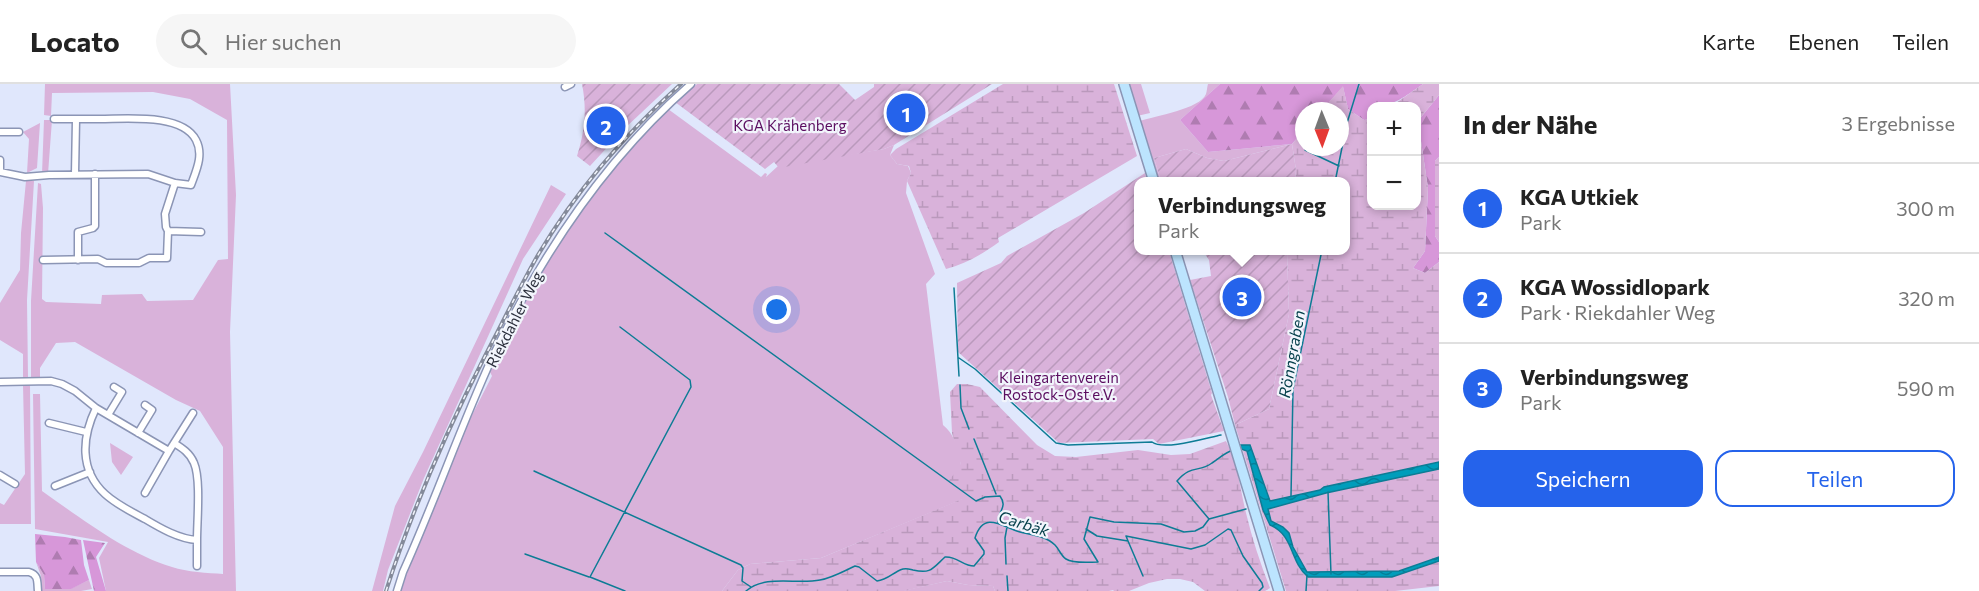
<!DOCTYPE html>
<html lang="de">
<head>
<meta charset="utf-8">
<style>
	:root { --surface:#fff; --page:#f6f6f6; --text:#222; --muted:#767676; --line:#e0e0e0; --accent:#2563eb }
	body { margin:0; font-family:Commissioner,sans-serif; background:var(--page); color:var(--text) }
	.controls { position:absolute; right:18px; top:18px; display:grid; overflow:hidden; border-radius:12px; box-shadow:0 3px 9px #0003 }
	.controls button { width:54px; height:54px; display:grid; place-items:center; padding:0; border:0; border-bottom:2px solid var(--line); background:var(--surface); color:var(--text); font:30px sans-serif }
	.compass { position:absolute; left:1295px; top:18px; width:54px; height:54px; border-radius:50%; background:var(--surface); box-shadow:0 3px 9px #0003; rotate:179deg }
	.you { position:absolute; left:777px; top:226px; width:21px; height:21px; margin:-15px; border:4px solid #fff; border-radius:50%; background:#1a73e8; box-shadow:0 0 0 9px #1a73e833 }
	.badge { display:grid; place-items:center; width:39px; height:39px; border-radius:50%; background:var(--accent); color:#fff; font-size:20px; font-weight:700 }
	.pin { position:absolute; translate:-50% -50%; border:3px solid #fff; box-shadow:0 2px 6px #0006 }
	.popup { position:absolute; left:1134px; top:93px; width:216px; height:78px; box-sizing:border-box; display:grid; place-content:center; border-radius:12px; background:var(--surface); filter:drop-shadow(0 2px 4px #0005); font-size:20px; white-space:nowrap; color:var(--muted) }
	.popup b { font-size:22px; color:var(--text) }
	.popup::after { content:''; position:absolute; left:50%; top:100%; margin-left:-12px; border:12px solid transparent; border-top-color:var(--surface) }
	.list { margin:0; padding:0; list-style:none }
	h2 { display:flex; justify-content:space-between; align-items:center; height:78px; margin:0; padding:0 24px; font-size:26px }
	h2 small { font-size:20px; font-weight:400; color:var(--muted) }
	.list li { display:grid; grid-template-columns:39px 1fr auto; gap:18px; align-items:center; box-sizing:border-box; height:90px; padding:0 24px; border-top:2px solid var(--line) }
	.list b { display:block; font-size:22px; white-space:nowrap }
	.list p { margin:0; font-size:20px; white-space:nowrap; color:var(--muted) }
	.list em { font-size:20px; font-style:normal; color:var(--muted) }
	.actions { display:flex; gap:12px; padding:18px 24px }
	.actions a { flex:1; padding:14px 0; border:2px solid var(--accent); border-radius:18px; text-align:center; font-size:21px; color:var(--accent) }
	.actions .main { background:var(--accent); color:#fff }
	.icon { flex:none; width:33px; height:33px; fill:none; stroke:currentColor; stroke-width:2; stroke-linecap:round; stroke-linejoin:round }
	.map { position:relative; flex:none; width:1439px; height:507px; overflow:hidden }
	header { display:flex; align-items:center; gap:36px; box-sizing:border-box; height:84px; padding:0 30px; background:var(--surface); border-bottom:2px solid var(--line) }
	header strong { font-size:28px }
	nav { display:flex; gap:33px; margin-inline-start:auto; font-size:21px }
	.search { width:420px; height:54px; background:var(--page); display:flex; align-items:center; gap:15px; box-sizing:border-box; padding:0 21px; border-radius:33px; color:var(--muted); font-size:22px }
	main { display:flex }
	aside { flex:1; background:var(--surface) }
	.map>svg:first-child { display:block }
	.grass { fill:#d9b2da }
	.forest { fill:url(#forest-firs) }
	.wetland { fill:url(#wetland-marsh) }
	.garden { fill:url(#garden-furrows) }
	.water { fill:url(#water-waves); stroke:#0d7c95; stroke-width:1.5 }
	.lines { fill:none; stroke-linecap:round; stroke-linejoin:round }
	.stream { stroke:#0d7c95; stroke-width:1.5 }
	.street-casing { stroke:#8b95b5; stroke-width:9 }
	.secondary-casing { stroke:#8b95b5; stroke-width:12 }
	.street { stroke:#fff; stroke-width:6 }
	.secondary { stroke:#bce4fe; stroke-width:9 }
	.rail-casing { stroke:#848a9a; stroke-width:4 }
	.rail { stroke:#f2f5fc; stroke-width:1.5; stroke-dasharray:4.5; stroke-linecap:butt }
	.labels { text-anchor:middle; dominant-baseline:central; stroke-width:4.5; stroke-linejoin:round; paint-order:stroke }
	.park-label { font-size:15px; fill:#5b0d60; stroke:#f2f5fc }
	.street-label { font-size:15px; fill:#2a2e3b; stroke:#f2f5fc }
	.water-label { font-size:16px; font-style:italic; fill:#043e4a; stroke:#f2f5fc }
</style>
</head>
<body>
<header>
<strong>Locato</strong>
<div class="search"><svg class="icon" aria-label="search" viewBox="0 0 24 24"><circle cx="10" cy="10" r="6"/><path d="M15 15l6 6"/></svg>Hier suchen</div>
<nav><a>Karte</a><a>Ebenen</a><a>Teilen</a></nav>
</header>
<main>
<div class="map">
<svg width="1439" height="507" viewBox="0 0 1439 507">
	<defs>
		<pattern id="forest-firs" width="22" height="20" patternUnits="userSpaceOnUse" patternTransform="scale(1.5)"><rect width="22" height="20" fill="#d797d9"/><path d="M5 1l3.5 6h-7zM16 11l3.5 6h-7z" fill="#af7cb1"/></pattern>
		<pattern id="wetland-marsh" width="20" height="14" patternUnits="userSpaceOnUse" patternTransform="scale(1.5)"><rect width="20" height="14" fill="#d9b2da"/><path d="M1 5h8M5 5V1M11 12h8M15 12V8" fill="none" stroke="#ba99bc"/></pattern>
		<pattern id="garden-furrows" width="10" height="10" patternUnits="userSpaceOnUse" patternTransform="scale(1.5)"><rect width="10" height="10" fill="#d9b2da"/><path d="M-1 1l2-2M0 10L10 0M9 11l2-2" fill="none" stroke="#ba99bc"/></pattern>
		<pattern id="water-waves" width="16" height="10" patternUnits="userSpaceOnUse" patternTransform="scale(1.5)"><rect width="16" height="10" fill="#009dbb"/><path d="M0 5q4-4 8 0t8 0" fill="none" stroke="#038099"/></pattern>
	</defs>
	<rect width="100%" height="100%" fill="#e0e7fc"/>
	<path class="grass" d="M45,0H230L236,111L230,248L236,507H106L99,474L108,458L35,445L33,310H40L42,407C82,435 126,469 172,483C187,488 208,489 223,490V363L200,327L176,316L75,258L56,259L40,284V293H31V217L38,99L41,100L43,124L42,215L46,218L101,220L102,211L142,210L147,217L193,216L218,176L228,175L227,36L190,15L153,8L52,9L51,32L44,31Z
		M1128,0H1141L1150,29L1137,32Z
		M1208,0H1220L1180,36L1208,68L1292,60L1224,77L1207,74L1186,65L1154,74L1161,97H1157L1140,37C1155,32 1200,25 1206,10C1207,7 1207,3 1208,0Z
		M668,25L761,93L765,89L767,90L766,93L778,82L884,65L894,61L890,71L897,80L908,82L911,89L907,97L906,109L935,190L926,200L943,341C963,357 962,391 963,415L821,474L750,480L738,486L722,507H401L411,476L469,337L492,292L490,288C524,213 566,143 618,78C633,59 651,42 668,25Z
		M44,36H52L48,90H42Z
		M40,39L37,84L27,89L29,55L23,48Z
		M26,97H34L27,216L28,293L23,294V270L0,256V219L20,186L21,149Z
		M551,101L566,110L523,175L424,394L388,486L383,507H372L395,422L423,368Z
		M30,299L31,440H0V419L4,421L25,390L23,301Z
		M110,359L133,373L121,391L112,378Z
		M36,478L44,491L45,505H70L89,496L92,505L81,507H42L41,492Z
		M947,497L968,501L993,502L995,507H902Z"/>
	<path class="forest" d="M1220,0H1423C1404,13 1395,22 1372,22L1371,35L1364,36L1348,25L1343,3L1321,27H1304V46L1292,60L1208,68L1180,36Z
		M1439,11V73L1435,77V152L1439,158V178L1425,189L1413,184L1425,167L1428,104L1418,37Z
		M35,450L65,453L81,456L84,481L89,496L71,505H45L44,491L36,478Z
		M83,456L105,459L96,473L106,507H94Z"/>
	<path class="wetland" d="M1003,0H1114L1137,72L998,154L999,158C983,170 965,180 946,185L907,97L911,89L909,82L897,80L890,71L896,65Z
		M1423,0H1439V11L1418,37L1428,104L1425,167L1413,184L1425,189L1439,178V473L1399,487L1307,488L1293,463L1289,449L1283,443L1271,437L1270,441C1295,452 1288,477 1308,493H1392L1439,477V502L1395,507H1286L1235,341L1269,325L1289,230L1287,167L1346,166V98L1295,97L1296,86L1292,60L1304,46V63H1340V27H1321L1343,2L1348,25L1364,36L1371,35L1372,122H1416V22H1385L1396,19Z
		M1439,73V158L1435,152V77Z
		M957,300H967L980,303L1037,361L1055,372L1076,373L1138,366L1171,371L1190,370L1226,357C1238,379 1240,405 1246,429C1252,454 1260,479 1270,504L1265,507H1205L1193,498L1180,495H1167L1149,499L1129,507H1114L1113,506L1109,507H995L993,502L968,501L947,497L904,507H722L738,486L750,480L821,474L962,415L947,399L961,381L952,349L950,308Z"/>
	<path class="garden" d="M582,0H672L625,44L590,82L577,72C585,47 587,25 582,0Z
		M697,0H839L855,16L874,3V0H992L894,61L884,65L779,84L774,78L765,85L675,18Z
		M1292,60L1296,86L1295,97H1161L1154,74L1186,65L1207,74L1224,77Z
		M1145,89L1147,97L1138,98V166L1169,167L1212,309L1211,311L1224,347L1159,360L1153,355L1059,359L958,268L957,199L1001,179L1007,172L1084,129Z
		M1203,167H1287L1289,230L1269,325L1235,341L1228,313L1190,196L1211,192L1209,176Z"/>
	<path class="water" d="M1240,361H1250L1270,417L1320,406L1324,403L1439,378V385L1326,409L1268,425L1271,437L1283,443L1289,449L1293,463L1307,488L1399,487L1439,473V477L1392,493H1308C1289,477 1295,452 1270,441L1263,426L1247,367L1241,365Z"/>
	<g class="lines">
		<path class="stream" d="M1305,66L1339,82
			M1335,98L1347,39L1359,0
			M605,149L976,417L985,413L1000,412C1008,423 998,427 998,438
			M954,204L959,292
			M620,243L690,296L691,303L590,493L625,507
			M959,274L975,285L1056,359L1068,361L1152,358C1164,367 1206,354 1221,351
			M960,301L961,324L969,345
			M974,355L996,410
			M534,387L741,481L743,484L742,497L751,503
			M1328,408L1331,490
			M1291,412L1293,305L1322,166
			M1209,435L1177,397C1192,380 1198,389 1212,379C1220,374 1224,369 1233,366
			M1086,445L1097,452L1128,457L1143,492
			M1128,457L1126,452L1191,465L1205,461L1228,445L1231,446L1243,472L1262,499L1263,503L1259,507
			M525,470L589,493
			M1006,480L1005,454L1007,443
			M1007,492L1008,507
			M746,507C766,490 797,501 820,496C832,494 844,487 855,482L859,483L877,497C888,496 893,488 903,485C907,484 909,485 913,486C931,490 932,485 945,473C957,472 963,482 974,482L984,470V467L975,454C984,425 1004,444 1020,448C1032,451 1046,452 1055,461C1059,465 1061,472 1066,475C1074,480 1089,478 1098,478L1084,455L1090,433L1114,438L1161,440L1184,448L1195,447L1203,443L1209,435L1246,425
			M1306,507L1307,491"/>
		<defs>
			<path id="street" d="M565,3L571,0
				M0,48H19
				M0,76V86
				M0,88L25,93L49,91L148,90L175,99L191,101C196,87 204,71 196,56C182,29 126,35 100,35C85,35 69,35 54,35
				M75,90L76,36
				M168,147L201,148
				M43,176L98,175L106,179H139L149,174H167L168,147L166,143L165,130L175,99
				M78,176V148L93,144L95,142V90
				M0,298L51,297L62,300L75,307L96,324L169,367L193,329
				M96,324C82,353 79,386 105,410C117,421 132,428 145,435C160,444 179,455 197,456V482
				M108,331L122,308L114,303
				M49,339L86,348
				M138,349L152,326L145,321
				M174,359C182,364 190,369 194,379C201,395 197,437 197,456
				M0,391L15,400
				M55,402L90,388
				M145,409L169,367
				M0,488H29C39,491 37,498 38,507
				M397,507L403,488C435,417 460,344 492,274C541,171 605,75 691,0"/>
			<path id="secondary" d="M1124,0L1154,98
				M1175,166L1279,507"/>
		</defs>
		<use href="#street" class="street-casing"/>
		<use href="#secondary" class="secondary-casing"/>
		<use href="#street" class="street"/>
		<use href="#secondary" class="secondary"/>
		<defs>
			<path id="rail" d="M386,507C412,426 446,348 485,272C503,238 519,204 538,171C576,107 625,50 681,0"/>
		</defs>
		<use href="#rail" class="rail-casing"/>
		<use href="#rail" class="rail"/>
	</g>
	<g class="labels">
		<g class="park-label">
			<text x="790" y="41">KGA Krähenberg</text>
			<text x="1059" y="293">Kleingartenverein<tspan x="1059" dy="17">Rostock-Ost e.V.</tspan></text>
		</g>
		<g class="street-label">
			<text transform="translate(514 235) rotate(-63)">Riekdahler Weg</text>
		</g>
		<g class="water-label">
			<text transform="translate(1291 270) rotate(-80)">Rönngraben</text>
			<text transform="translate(1024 439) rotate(17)">Carbäk</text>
		</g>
	</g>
</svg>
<div class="controls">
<button>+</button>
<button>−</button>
</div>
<svg class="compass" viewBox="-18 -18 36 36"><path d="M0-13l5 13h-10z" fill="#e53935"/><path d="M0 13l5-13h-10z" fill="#767676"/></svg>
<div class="you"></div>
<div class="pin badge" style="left:906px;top:29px">1</div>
<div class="pin badge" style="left:606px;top:42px">2</div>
<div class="pin badge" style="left:1242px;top:213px">3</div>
<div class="popup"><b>Verbindungsweg</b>Park</div>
</div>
<aside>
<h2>In der Nähe<small>3 Ergebnisse</small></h2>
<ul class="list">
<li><span class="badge">1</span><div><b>KGA Utkiek</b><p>Park</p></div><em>300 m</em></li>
<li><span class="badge">2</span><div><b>KGA Wossidlopark</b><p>Park · Riekdahler Weg</p></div><em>320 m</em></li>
<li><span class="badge">3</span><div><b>Verbindungsweg</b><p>Park</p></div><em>590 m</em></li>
</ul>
<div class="actions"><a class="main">Speichern</a><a>Teilen</a></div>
</aside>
</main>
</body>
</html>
